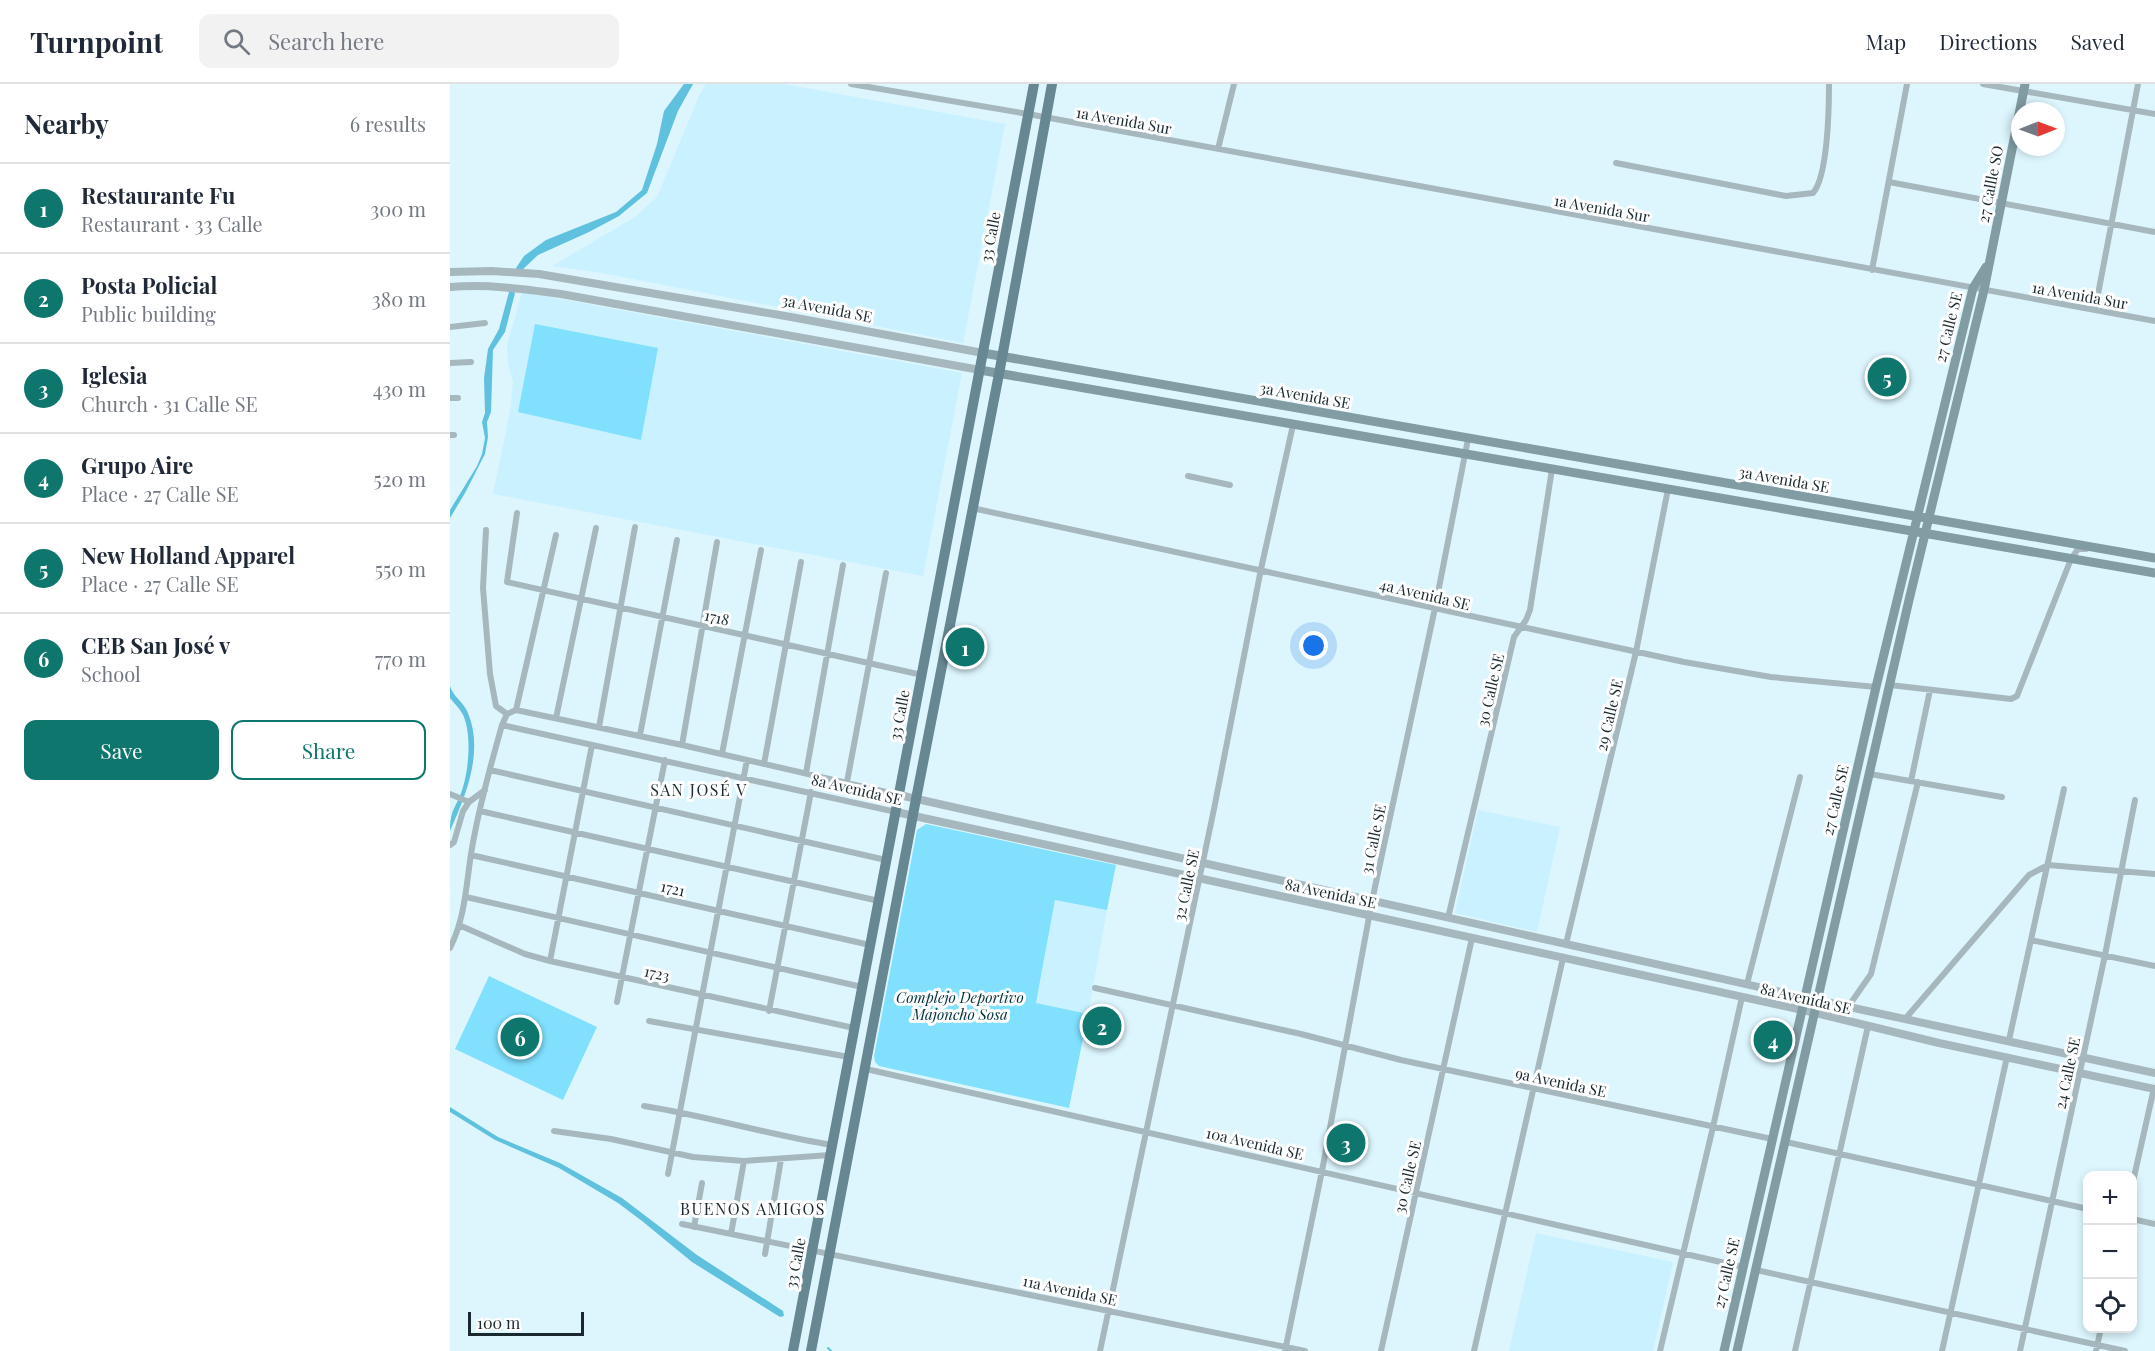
<!DOCTYPE html>
<html lang="en">
<head>
<meta charset="utf-8">
<style>
	:root { --surface:#fff; --page:#f2f2f3; --text:#1f2937; --muted:#747a83; --line:#e0e1e3; --accent:#0f766e }
	body { margin:0; font-family:"Playfair Display",serif; background:var(--page); color:var(--text) }
	.controls { position:absolute; right:18px; bottom:18px; display:grid; overflow:hidden; border-radius:12px; box-shadow:0 3px 9px #0003 }
	.controls button { width:54px; height:54px; display:grid; place-items:center; padding:0; border:0; border-bottom:2px solid var(--line); background:var(--surface); color:var(--text); font:30px sans-serif }
	.compass { position:absolute; left:1561px; top:18px; width:54px; height:54px; border-radius:50%; background:var(--surface); box-shadow:0 3px 9px #0003; rotate:89deg }
	.scale { position:absolute; left:18px; bottom:15px; width:116px; box-sizing:border-box; padding-left:6px; border:3px solid #19292f; border-top:0; font-size:16px; line-height:21px; white-space:nowrap; color:#19292f; -webkit-text-stroke:4px #fefefe; paint-order:stroke }
	.you { position:absolute; left:864px; top:562px; width:21px; height:21px; margin:-15px; border:4px solid #fff; border-radius:50%; background:#1a73e8; box-shadow:0 0 0 9px #1a73e833 }
	.badge { display:grid; place-items:center; width:39px; height:39px; border-radius:50%; background:var(--accent); color:#fff; font-size:20px; font-weight:700 }
	.pin { position:absolute; translate:-50% -50%; border:3px solid #fff; box-shadow:0 2px 6px #0006 }
	.list { margin:0; padding:0; list-style:none }
	h2 { display:flex; justify-content:space-between; align-items:center; height:78px; margin:0; padding:0 24px; font-size:26px }
	h2 small { font-size:20px; font-weight:400; color:var(--muted) }
	.list li { display:grid; grid-template-columns:39px 1fr auto; gap:18px; align-items:center; box-sizing:border-box; height:90px; padding:0 24px; border-top:2px solid var(--line) }
	.list b { display:block; font-size:22px; white-space:nowrap }
	.list p { margin:0; font-size:20px; white-space:nowrap; color:var(--muted) }
	.list em { font-size:20px; font-style:normal; color:var(--muted) }
	.actions { display:flex; gap:12px; padding:18px 24px }
	.actions a { flex:1; padding:14px 0; border:2px solid var(--accent); border-radius:12px; text-align:center; font-size:21px; color:var(--accent) }
	.actions .main { background:var(--accent); color:#fff }
	.icon { flex:none; width:33px; height:33px; fill:none; stroke:currentColor; stroke-width:2; stroke-linecap:round; stroke-linejoin:round }
	.map { position:relative; flex:none; width:1705px; height:1267px; overflow:hidden }
	header { display:flex; align-items:center; gap:36px; box-sizing:border-box; height:84px; padding:0 30px; background:var(--surface); border-bottom:2px solid var(--line) }
	header strong { font-size:28px }
	nav { display:flex; gap:33px; margin-inline-start:auto; font-size:21px }
	.search { width:420px; height:54px; background:var(--page); display:flex; align-items:center; gap:15px; box-sizing:border-box; padding:0 21px; border-radius:12px; color:var(--muted); font-size:22px }
	main { display:flex }
	aside { flex:1; background:var(--surface) }
	.map>svg:first-child { display:block }
	.built { fill:#c9f1ff }
	.green { fill:#80e0fe }
	.water { fill:#5fc1de }
	.lines { fill:none; stroke-linecap:round; stroke-linejoin:round }
	.stream { stroke:#5fc1de; stroke-width:2 }
	.minor { stroke:#a6b8be; stroke-width:6 }
	.tertiary { stroke:#a6b8be; stroke-width:8 }
	.secondary { stroke:#829ca4; stroke-width:9 }
	.primary { stroke:#678792; stroke-width:10 }
	.labels { text-anchor:middle; dominant-baseline:central; stroke-width:6; stroke-linejoin:round; paint-order:stroke }
	.street-label { font-size:15px; fill:#19292f; stroke:#fefefe }
	.park-label { font-size:15px; font-style:italic; fill:#01313d; stroke:#fefefe }
	.neighbourhood-label { font-size:16px; letter-spacing:1.5px; fill:#19292f; stroke:#fefefe }
</style>
</head>
<body>
<header>
<strong>Turnpoint</strong>
<div class="search"><svg class="icon" aria-label="search" viewBox="0 0 24 24"><circle cx="10" cy="10" r="6"/><path d="M15 15l6 6"/></svg>Search here</div>
<nav><a>Map</a><a>Directions</a><a>Saved</a></nav>
</header>
<main>
<aside>
<h2>Nearby<small>6 results</small></h2>
<ul class="list">
<li><span class="badge">1</span><div><b>Restaurante Fu</b><p>Restaurant · 33 Calle</p></div><em>300 m</em></li>
<li><span class="badge">2</span><div><b>Posta Policial</b><p>Public building</p></div><em>380 m</em></li>
<li><span class="badge">3</span><div><b>Iglesia</b><p>Church · 31 Calle SE</p></div><em>430 m</em></li>
<li><span class="badge">4</span><div><b>Grupo Aire</b><p>Place · 27 Calle SE</p></div><em>520 m</em></li>
<li><span class="badge">5</span><div><b>New Holland Apparel</b><p>Place · 27 Calle SE</p></div><em>550 m</em></li>
<li><span class="badge">6</span><div><b>CEB San José v</b><p>School</p></div><em>770 m</em></li>
</ul>
<div class="actions"><a class="main">Save</a><a>Share</a></div>
</aside>
<div class="map">
<svg width="1705" height="1267" viewBox="0 0 1705 1267">
	<rect width="100%" height="100%" fill="#ddf6fe"/>
	<path class="built" d="M256,0H334L555,40L513,259L152,189L102,182L185,133L207,113L249,12Z
		M72,208L512,289L473,492L43,410L60,327L63,298L58,280L57,261Z
		M1028,726L1110,743L1087,848L1005,829Z
		M605,816L657,826L638,930L586,920Z
		M1086,1149L1223,1178L1203,1267H1059Z"/>
	<path class="green" d="M85,240L208,264L191,356L68,328Z
		M476,740L666,781L657,826L605,816L586,919L638,930L619,1024L429,982L425,978L424,972L467,746Z
		M39,892L147,943L113,1016L5,965Z"/>
	<path class="water" d="M234,0H243L228,27L197,109L169,132L139,148L88,171L70,188L67,189L66,184L74,172L96,156L166,128L192,106L207,60L214,27Z
		M62,206L65,209L55,248L43,266L41,328L37,338L38,353L35,370L15,409L0,434V426L27,382L32,370L35,354L32,338L35,329L34,294L38,265L49,245L59,208Z
		M0,602C3,613 14,618 18,629C34,668 16,711 0,747C0,723 8,722 13,703C19,684 22,647 12,629C9,624 4,619 0,614Z
		M0,1023L48,1053L110,1079L172,1114L247,1171L333,1227L334,1232L330,1233L242,1178L192,1137L168,1119L109,1084L45,1056L0,1028Z"/>
	<g class="lines">
		<path class="stream" d="M378,1264L381,1267"/>
		<path class="minor" d="M401,0L578,30L1705,237
			M1533,0L1705,30
			M768,65L784,0
			M1166,79L1336,112L1363,109C1378,92 1379,23 1379,0
			M1439,98L1705,148
			M1422,186L1457,0
			M1645,226L1688,0
			M0,243L35,239
			M0,279L21,278
			M0,314H8
			M0,351H4
			M738,392L780,401
			M522,424L1234,578L1321,593L1426,603
			M67,429L57,498L472,591
			M36,446L33,504L40,590L46,622L57,630
			M1440,601L1561,615L1567,612L1621,475L1628,465H1636
			M66,626L232,661L449,711
			M66,626L106,451
			M106,634L146,444
			M52,641L446,728
			M149,643L185,443
			M190,651L227,456
			M232,661L267,458
			M272,670L311,466
			M314,680L351,478
			M40,686L436,776
			M356,689L393,481
			M1420,690L1552,713
			M1461,697L1480,606
			M397,698L436,489
			M0,710L19,718
			M30,727L429,817
			M0,761L4,758L13,727L19,718L35,706
			M21,771L420,861
			M16,813L412,903
			M998,834L1064,553L1076,536L1080,526L1102,385
			M9,841L75,870L100,877L404,944
			M1581,856L1705,882
			M1116,860L1186,568L1218,405
			M0,864C15,834 16,803 21,770C28,727 40,684 52,641L57,630L66,626
			M100,877L142,661
			M1297,900L1350,693
			M645,904L851,950L951,976L1322,1055
			M167,918L215,676
			M1398,923L1421,890L1468,698
			M319,927L361,708
			M1455,935L1579,791L1598,781L1705,790
			M199,937L399,973
			M1559,956L1614,705
			M416,985L1293,1183
			M194,1022C258,1032 319,1051 382,1061
			M104,1047L161,1055L243,1073L294,1077L380,1071
			M1336,1058L1638,1125
			M218,1090L297,676
			M1682,1102L1704,1004
			M1682,1135L1705,1140
			M232,1140L855,1267
			M244,1143L252,1099
			M281,1150L294,1077
			M315,1170L331,1075
			M1306,1186L1675,1267
			M650,1267L764,725L811,485L843,341
			M835,1267L872,1087L922,817L985,524L1018,355
			M931,1267L1022,854
			M1024,1267L1113,874
			M1210,1267L1263,1043L1292,913
			M1345,1267L1418,942
			M1492,1267L1557,973
			M1570,1267L1655,871L1685,716
			M1646,1267L1651,1244"/>
		<path class="tertiary" d="M0,188L42,187L89,190L341,233L533,269
			M0,203C38,200 74,205 111,210L530,286
			M449,711L1376,918L1705,989
			M446,728L1366,929L1489,959L1705,1005"/>
		<path class="secondary" d="M533,269L1705,474
			M530,286L1705,489
			M1274,1267L1426,603L1523,204L1536,183
			M1287,1267L1459,516L1534,206L1575,0"/>
		<path class="primary" d="M343,1267L584,0
			M361,1267L466,715L549,290L602,0"/>
	</g>
	<g class="labels">
		<g class="street-label">
			<text transform="translate(674 36) rotate(10)">1a Avenida Sur</text>
			<text transform="translate(1540 100) rotate(-79)">27 Callle SO</text>
			<text transform="translate(1152 124) rotate(10)">1a Avenida Sur</text>
			<text transform="translate(540 153) rotate(-79)">33 Calle</text>
			<text transform="translate(1630 211) rotate(10)">1a Avenida Sur</text>
			<text transform="translate(377 224) rotate(11)">3a Avenida SE</text>
			<text transform="translate(1498 243) rotate(-76)">27 Calle SE</text>
			<text transform="translate(855 311) rotate(10)">3a Avenida SE</text>
			<text transform="translate(1334 395) rotate(10)">3a Avenida SE</text>
			<text transform="translate(975 510) rotate(13)">4a Avenida SE</text>
			<text transform="translate(267 533) rotate(13)">1718</text>
			<text transform="translate(1040 606) rotate(-77)">30 Calle SE</text>
			<text transform="translate(449 631) rotate(-79)">33 Calle</text>
			<text transform="translate(1159 631) rotate(-77)">29 Calle SE</text>
			<text transform="translate(407 705) rotate(13)">8a Avenida SE</text>
			<text transform="translate(1385 716) rotate(-77)">27 Calle SE</text>
			<text transform="translate(923 755) rotate(-78)">31 Calle SE</text>
			<text transform="translate(736 801) rotate(-78)">32 Calle SE</text>
			<text transform="translate(223 804) rotate(13)">1721</text>
			<text transform="translate(881 809) rotate(12)">8a Avenida SE</text>
			<text transform="translate(207 889) rotate(13)">1723</text>
			<text transform="translate(1356 914) rotate(13)">8a Avenida SE</text>
			<text transform="translate(1617 989) rotate(-78)">24 Calle SE</text>
			<text transform="translate(1111 998) rotate(12)">9a Avenida SE</text>
			<text transform="translate(805 1059) rotate(13)">10a Avenida SE</text>
			<text transform="translate(957 1093) rotate(-77)">30 Calle SE</text>
			<text transform="translate(345 1179) rotate(-79)">33 Calle</text>
			<text transform="translate(1276 1189) rotate(-77)">27 Calle SE</text>
			<text transform="translate(620 1206) rotate(12)">11a Avenida SE</text>
		</g>
		<g class="park-label">
			<text x="510" y="913">Complejo Deportivo<tspan x="510" dy="17">Majoncho Sosa</tspan></text>
		</g>
		<g class="neighbourhood-label">
			<text x="249" y="705">SAN JOSÉ V</text>
			<text x="303" y="1124">BUENOS AMIGOS</text>
		</g>
	</g>
</svg>
<div class="controls">
<button>+</button>
<button>−</button>
<button><svg class="icon" aria-label="locate" viewBox="0 0 24 24"><circle cx="12" cy="12" r="6"/><path d="M12 2v4M12 18v4M2 12h4M18 12h4"/></svg></button>
</div>
<svg class="compass" viewBox="-18 -18 36 36"><path d="M0-13l5 13h-10z" fill="#e53935"/><path d="M0 13l5-13h-10z" fill="#747a83"/></svg>
<div class="scale">100 m</div>
<div class="you"></div>
<div class="pin badge" style="left:515px;top:563px">1</div>
<div class="pin badge" style="left:652px;top:942px">2</div>
<div class="pin badge" style="left:896px;top:1059px">3</div>
<div class="pin badge" style="left:1323px;top:956px">4</div>
<div class="pin badge" style="left:1437px;top:293px">5</div>
<div class="pin badge" style="left:70px;top:953px">6</div>
</div>
</main>
</body>
</html>
